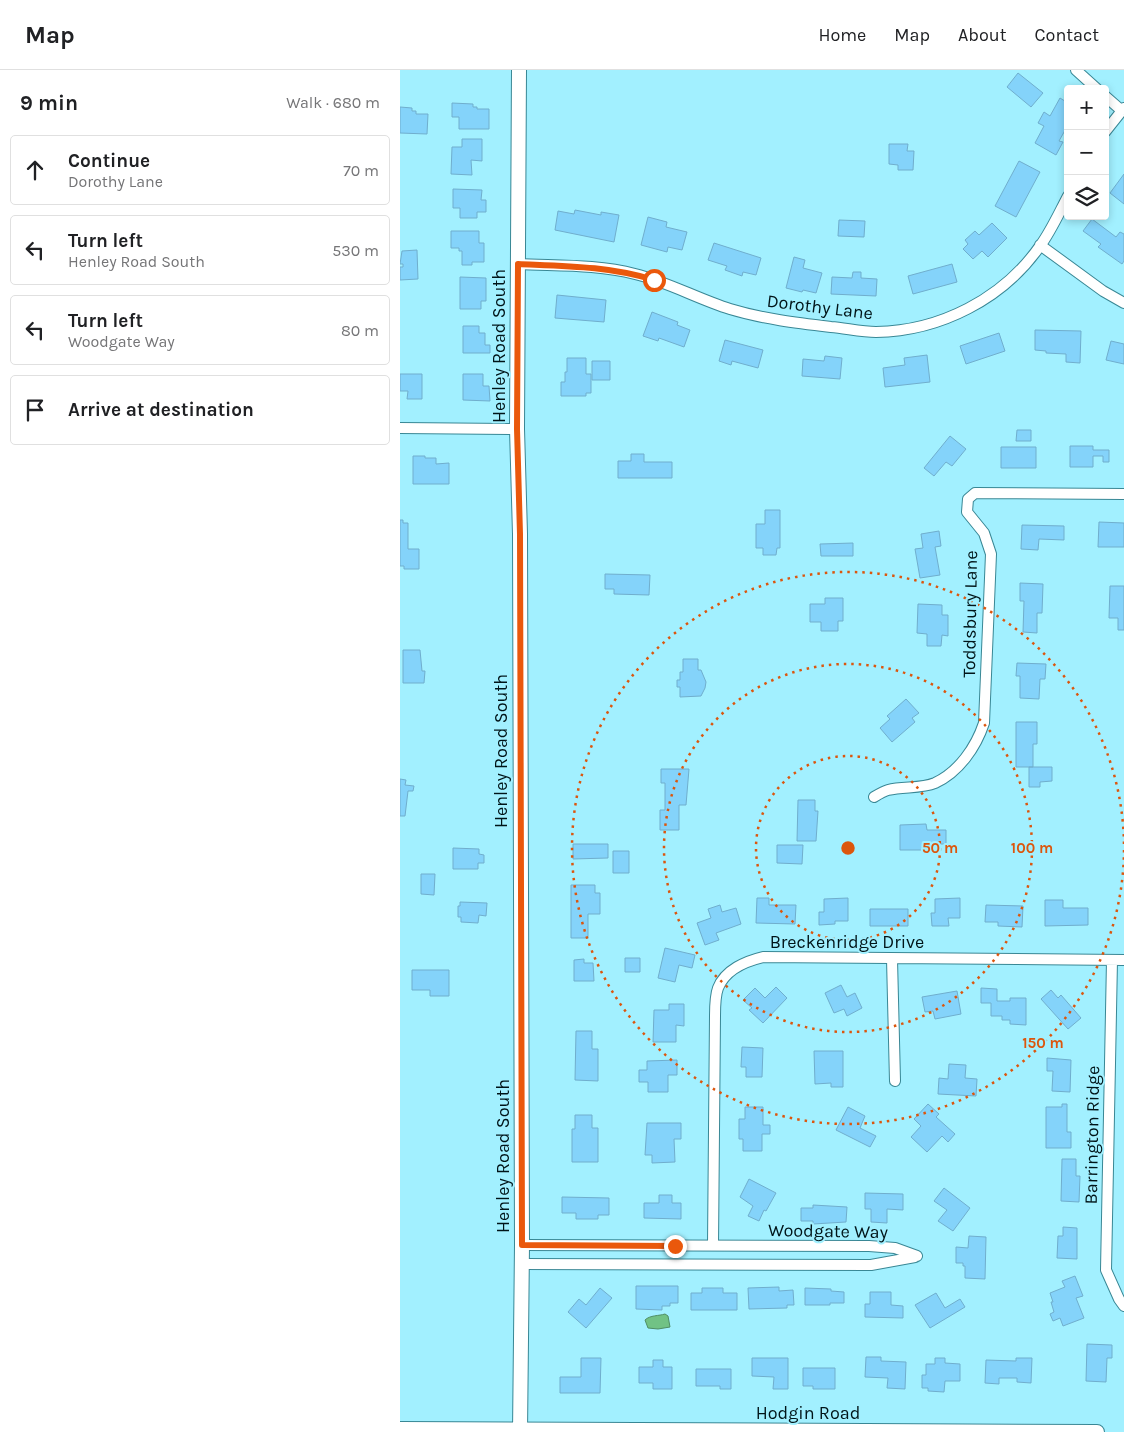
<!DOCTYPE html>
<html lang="en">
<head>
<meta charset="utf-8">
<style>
	:root { --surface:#fff; --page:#f6f6f6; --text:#202124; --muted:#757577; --line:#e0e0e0 }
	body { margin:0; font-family:Karla,sans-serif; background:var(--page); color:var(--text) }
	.controls { position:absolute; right:15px; top:15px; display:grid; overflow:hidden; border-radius:5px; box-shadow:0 2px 8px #0003 }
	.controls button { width:45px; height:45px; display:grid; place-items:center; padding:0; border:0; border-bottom:1px solid var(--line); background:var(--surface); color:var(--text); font:25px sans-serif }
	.stop { position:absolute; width:15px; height:15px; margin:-11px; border:4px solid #ea580c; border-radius:50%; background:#fff }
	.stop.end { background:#ea580c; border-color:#fff; box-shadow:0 1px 5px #0008 }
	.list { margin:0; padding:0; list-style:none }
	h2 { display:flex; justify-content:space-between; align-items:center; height:65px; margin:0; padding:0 20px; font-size:21px }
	h2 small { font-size:16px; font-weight:400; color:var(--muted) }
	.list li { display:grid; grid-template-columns:32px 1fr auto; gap:15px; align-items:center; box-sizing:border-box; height:70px; margin:0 10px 10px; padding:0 10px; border:1px solid var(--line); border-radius:5px }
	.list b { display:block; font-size:19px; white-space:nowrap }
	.list p { margin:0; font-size:16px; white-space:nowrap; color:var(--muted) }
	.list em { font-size:16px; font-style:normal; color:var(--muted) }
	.icon { flex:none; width:28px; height:28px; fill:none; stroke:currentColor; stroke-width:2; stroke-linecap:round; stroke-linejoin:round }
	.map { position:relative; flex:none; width:724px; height:1362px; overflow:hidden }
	header { display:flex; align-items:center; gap:30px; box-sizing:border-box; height:70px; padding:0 25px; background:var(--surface); border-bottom:1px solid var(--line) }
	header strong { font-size:24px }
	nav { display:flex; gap:28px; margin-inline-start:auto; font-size:18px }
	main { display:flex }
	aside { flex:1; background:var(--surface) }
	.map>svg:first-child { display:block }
	.water { fill:#71c285; stroke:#4f8e64 }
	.building { fill:#84d3fa; stroke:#70aecd }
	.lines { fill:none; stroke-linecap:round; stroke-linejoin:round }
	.street-casing { stroke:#398795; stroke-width:12 }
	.secondary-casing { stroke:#398795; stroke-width:16 }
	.street { stroke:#fff; stroke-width:10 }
	.secondary { stroke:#fff; stroke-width:14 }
	.route { stroke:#ea580c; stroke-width:6 }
	.ring { fill:none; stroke:#dc560d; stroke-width:2.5; stroke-dasharray:2.5 5 }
	.labels { text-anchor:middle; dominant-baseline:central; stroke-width:4; stroke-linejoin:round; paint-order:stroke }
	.street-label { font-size:18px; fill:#001418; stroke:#a2f0ff }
	.centre { fill:#dc560d; stroke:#a2f0ff; stroke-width:2.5 }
	.ring-label { font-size:15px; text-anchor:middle; font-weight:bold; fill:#dc560d; stroke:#a2f0ff; stroke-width:4; stroke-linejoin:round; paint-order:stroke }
</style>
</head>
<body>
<header>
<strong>Map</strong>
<nav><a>Home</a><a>Map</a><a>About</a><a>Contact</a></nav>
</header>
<main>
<aside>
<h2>9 min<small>Walk · 680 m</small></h2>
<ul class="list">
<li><svg class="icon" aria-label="ahead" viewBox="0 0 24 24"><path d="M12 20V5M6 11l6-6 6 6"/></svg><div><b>Continue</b><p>Dorothy Lane</p></div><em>70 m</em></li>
<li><svg class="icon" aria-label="left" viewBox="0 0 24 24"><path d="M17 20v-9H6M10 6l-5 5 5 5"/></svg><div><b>Turn left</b><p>Henley Road South</p></div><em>530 m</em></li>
<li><svg class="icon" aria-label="left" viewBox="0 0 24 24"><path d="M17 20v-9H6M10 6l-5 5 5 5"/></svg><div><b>Turn left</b><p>Woodgate Way</p></div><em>80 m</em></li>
<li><svg class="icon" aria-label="arrive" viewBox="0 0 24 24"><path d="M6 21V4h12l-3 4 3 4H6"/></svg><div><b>Arrive at destination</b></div></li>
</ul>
</aside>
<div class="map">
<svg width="724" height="1362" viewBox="0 0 724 1362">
	<rect width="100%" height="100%" fill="#a2f0ff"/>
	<path class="water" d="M265,1244L268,1246L270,1257L258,1259L248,1258L245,1250C250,1245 259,1246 265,1244Z"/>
	<path class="building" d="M618,3L643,23L631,37L607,17Z
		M660,28L668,33V55L659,71L663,72L656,85L635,73L644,56L638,53L644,42L650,46Z
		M52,33L73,34V37H77V39H89V59H59V47H52Z
		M0,37L12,38V41H16V44H28L27,64L0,63Z
		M62,69H82V91L71,90L72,105L51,104L52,77H62Z
		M489,74H508L507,81H514L513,100H498V95L489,94Z
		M619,91L640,102L616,147L595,136Z
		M724,104V134L710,123Z
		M53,119L82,120L81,130H86V142H77V148H60V138H53Z
		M175,140L201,145V142L219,145L214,172L155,160L158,141L174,144Z
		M248,147L267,152L266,157L287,162L282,180L268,177L267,182L241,175Z
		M692,149L716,167L720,162L724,164V191L722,194L698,177L701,174L683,161Z
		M439,150L465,151L464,167L438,166Z
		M592,153L607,168L588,187L582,181L573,189L563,179L568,174L565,170L575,161L579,165Z
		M51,161H79V173H84V192H72V195H62V181H59V178H51Z
		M314,173L361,188L356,205L343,202L342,206L325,200L327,196L308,190Z
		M17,180L18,209L0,210V197H3V194H0L2,181Z
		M394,187L405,190L403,198L422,203L416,223L403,220L402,222L386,218Z
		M552,194L557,212L513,224L508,206Z
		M453,202H461V208L477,209L476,226L431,224L432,207L452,208Z
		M60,207L86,208V231H81V239H60Z
		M157,225L206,230L204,252L155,248Z
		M252,242L278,252L277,255L290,260L284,277L259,268L258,271L243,266Z
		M63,256H79V263H85V275H90V283H63Z
		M635,260L681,261L680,293L666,292V284L646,283V281L635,280Z
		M599,263L605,281L566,294L560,276Z
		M325,270L363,280L358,298L332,291L331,295L319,291Z
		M711,271L724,274V294L706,290Z
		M527,285L530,312L485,317L483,298L505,295L504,288Z
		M425,286L442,288L440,309L402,306L403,289L424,291Z
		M167,288H186V304H191V323H186V326H161V312H165V302H167Z
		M192,291H210V310H192Z
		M0,304H22V329H7L8,321H0Z
		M63,304H83V316H89L90,331L63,330Z
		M617,360H631V371H616Z
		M550,366L566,379L552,396L546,392L534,406L524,398Z
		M670,376H693V380H709V392H703V386H693V397H670Z
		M601,377H636V398H601Z
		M231,384H244V392H272V408H218V391H231Z
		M13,386H25V388H36V394L49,393V414H13Z
		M365,440H380V478H377L376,485H363V478H356V454H365Z
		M0,450H3V453H8V479H19V499H4V496H0Z
		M699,452L724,453V477H698Z
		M622,455L664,456V470L639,469L638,480L621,479Z
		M539,461L541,476L535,477L540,505L520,508L515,479L523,478L521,464Z
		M453,473V486H421L420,474Z
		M205,504L250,505L249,525L214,524V519H205Z
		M620,513L643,514L642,543H637V563L623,562L624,531H620Z
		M710,516H724V560H718V548H709Z
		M425,528H443V551H438V561H421V552H410V534H425Z
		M518,534L542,535V545H548V566L542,565L541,576H527V564L517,563Z
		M3,580H20L22,601H25L24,613H3Z
		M283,589H298V600H301L306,612L305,618L301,626L280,627V617H277V610H280V602H283Z
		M617,593L646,594L645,609H640L639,629L620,628V606H616Z
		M506,629L519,643L512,648L515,652L492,672L480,658L490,649L487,646Z
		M616,652H637V674H633V697H616Z
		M629,697H652V711L640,712V717H629Z
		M261,699H289L286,735H279V760H260V740H265V713H261Z
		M0,709L6,710L5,715L14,716L13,721H8L5,746H0Z
		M398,730H415V741H418L416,771H397Z
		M526,754L527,760H546V774H524V780H500V755Z
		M173,774H208V788L173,789Z
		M377,775H403L402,794L377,793Z
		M53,778L79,779V784L84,785V793H78V799H53Z
		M213,781H229V803H213Z
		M21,804H35L34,825L21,824Z
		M171,815H195V823H200V844H188V868H171Z
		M357,828H369V835H396L395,854L356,853Z
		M448,828V851H435V854L419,855V842H424V829Z
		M560,828V848H548L549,856H532L531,843H535V829Z
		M645,830H663V838H688V855L645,856Z
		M60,832L87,833L86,846L79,845L78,853L61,852V847H58V836H60Z
		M320,835L322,842L336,838L341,854L316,863L319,870L305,875L297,853L311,848L308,839Z
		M586,835L623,836L622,857L598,856V852H585Z
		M470,839H508V856H470Z
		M265,878L295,885L292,898L279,895L275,912L258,908Z
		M225,888H240V902H225Z
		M184,889V893H193L194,911H174V890Z
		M12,900H49V926H30V920H12Z
		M441,915L447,927L455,923L462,938L447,946L444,939L434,943L425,923Z
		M376,917L387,928L363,953L349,940L352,938L343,930L355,918L365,928Z
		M581,918L597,919V931H610V928H626V955L610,954V950H602V946H591V933H581Z
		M651,920L658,928L661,925L681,948L668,959L641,929Z
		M557,921L561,944L535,949L533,941L525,942L522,927Z
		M269,934H284V956L276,955V972H253L254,940H269Z
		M176,961H192V979H198V1011L175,1010Z
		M342,977L363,978L362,1007H346V997H341Z
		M414,981H443V1017H431V1013L415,1014Z
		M647,988L671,990L670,1022L652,1021L653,1001H647Z
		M277,990V1005H268V1022H248V1012H239V1000H247V991Z
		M549,994L566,995L565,1008L577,1009L576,1026L538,1024L539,1008L548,1009Z
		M528,1034L539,1044L536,1047L555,1064L548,1072L542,1066L527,1082L511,1067L521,1056L514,1049Z
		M662,1034H667V1062H671V1078H646V1037H662Z
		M345,1037H363V1055H370V1064H362V1081H343V1069H339V1049H345Z
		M448,1037L465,1046L460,1058L476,1066L470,1077L436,1060Z
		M175,1045H192V1058H198V1092H172V1059H175Z
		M247,1053H281V1069H274L275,1092L252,1093V1085H245Z
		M662,1089H676V1106H680L679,1132L661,1131Z
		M349,1109L376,1123L366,1141L364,1140L359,1151L348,1146L353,1136L340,1127Z
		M544,1118L570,1138L553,1161L538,1151L547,1140L534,1131Z
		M465,1123L503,1124V1140L487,1139V1153L471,1152V1139H465Z
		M259,1125H272V1133H281V1149L244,1148V1133H259Z
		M162,1127L209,1128V1145H198V1149H176V1143H162Z
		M413,1135L447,1137L446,1152L413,1154V1151H401V1138H413Z
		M663,1157L677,1158V1189L657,1188L658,1166H663Z
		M569,1166L586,1167L585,1209L565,1208V1196H563V1193H556V1177L568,1178Z
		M675,1206L683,1226L676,1228L684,1248L663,1256L660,1248L653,1251L650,1244L654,1242L651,1232H653L650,1223L665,1217L662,1211Z
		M236,1216H278V1233H270V1236H262V1240L236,1239Z
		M379,1217V1221L393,1220L394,1235H387V1238L349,1239L348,1218Z
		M200,1218L212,1228L186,1258L168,1242L179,1229L186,1235Z
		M302,1218H323V1223H337V1240H291V1223H302Z
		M405,1218L431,1219V1221L444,1222V1233H430V1235H405Z
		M470,1222H491V1235L503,1236V1248L465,1247V1234H470Z
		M536,1223L545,1238L560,1229L565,1237L530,1258L515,1235Z
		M687,1274L712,1275V1288H707L706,1312L686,1311Z
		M466,1287H481V1291L506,1292L505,1319L487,1318L488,1308L465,1307Z
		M181,1288H201L200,1323H160V1307H181Z
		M352,1288H388V1319H373L374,1307L352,1306Z
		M535,1288H545V1293L560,1294V1311H545L544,1322L528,1321V1318H522V1305H526V1294H535Z
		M616,1288H632L631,1313L617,1312V1308H599V1314L585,1313L586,1290L616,1291Z
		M253,1290H263V1297H272V1319H253V1313H239V1297H253Z
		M403,1298H435V1319H413V1316H403Z
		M296,1299H331V1319H320V1316H296Z"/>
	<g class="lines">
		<defs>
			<path id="street" d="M676,0L697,19
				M705,26L721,40
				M705,62L724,38
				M640,175L703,221L724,233
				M118,194C157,196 197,194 235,204C268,212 298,229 330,239C363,249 397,253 431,257C445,258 461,262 476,262C540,261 603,229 640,176C651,161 659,143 668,126
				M0,358L117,359
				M474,727C479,724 484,721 488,720C503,716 521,719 535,713C559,702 576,677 584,653L591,484L584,463L567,442L568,429L575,423L724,424
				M492,889L495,1011
				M712,890L706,1200L719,1229L724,1236
				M122,1175L469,1176L495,1178L517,1186
				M313,1175L315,946C315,937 315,926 318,918C325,900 346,891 363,887L724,890
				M122,1194L471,1195L515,1187"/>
			<path id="secondary" d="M119,0L117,359L120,464L122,1175L120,1362
				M0,1359L697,1362"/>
		</defs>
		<use href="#street" class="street-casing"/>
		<use href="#secondary" class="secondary-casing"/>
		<use href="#street" class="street"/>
		<use href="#secondary" class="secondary"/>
	</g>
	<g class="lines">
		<path class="route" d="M254,210C209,196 164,196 118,194L117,359L120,464L122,1175L275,1176"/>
	</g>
	<g class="ring">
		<circle cx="448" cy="778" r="92"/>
		<circle cx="448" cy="778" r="184"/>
		<path d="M724 780A276 276 0 1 1 724 776"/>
	</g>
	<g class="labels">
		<g class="street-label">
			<text transform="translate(420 237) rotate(7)">Dorothy Lane</text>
			<text transform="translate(99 276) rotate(-90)">Henley Road South</text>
			<text transform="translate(570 544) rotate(-89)">Toddsbury Lane</text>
			<text transform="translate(101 681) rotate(-90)">Henley Road South</text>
			<text x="447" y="872">Breckenridge Drive</text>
			<text transform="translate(692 1065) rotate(-89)">Barrington Ridge</text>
			<text transform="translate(103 1086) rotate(-90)">Henley Road South</text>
			<text transform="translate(428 1161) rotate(1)">Woodgate Way</text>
			<text x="408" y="1343">Hodgin Road</text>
		</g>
	</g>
	<circle cx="448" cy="778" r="8" class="centre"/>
	<g class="ring-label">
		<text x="540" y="783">50 m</text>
		<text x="632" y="783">100 m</text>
		<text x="643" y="978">150 m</text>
	</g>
</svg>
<div class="controls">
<button>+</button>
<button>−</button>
<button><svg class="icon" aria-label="layers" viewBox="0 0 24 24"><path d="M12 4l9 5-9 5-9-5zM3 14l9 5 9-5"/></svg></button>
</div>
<div class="stop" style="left:254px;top:210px"></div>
<div class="stop end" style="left:275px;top:1176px"></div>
</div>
</main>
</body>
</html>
